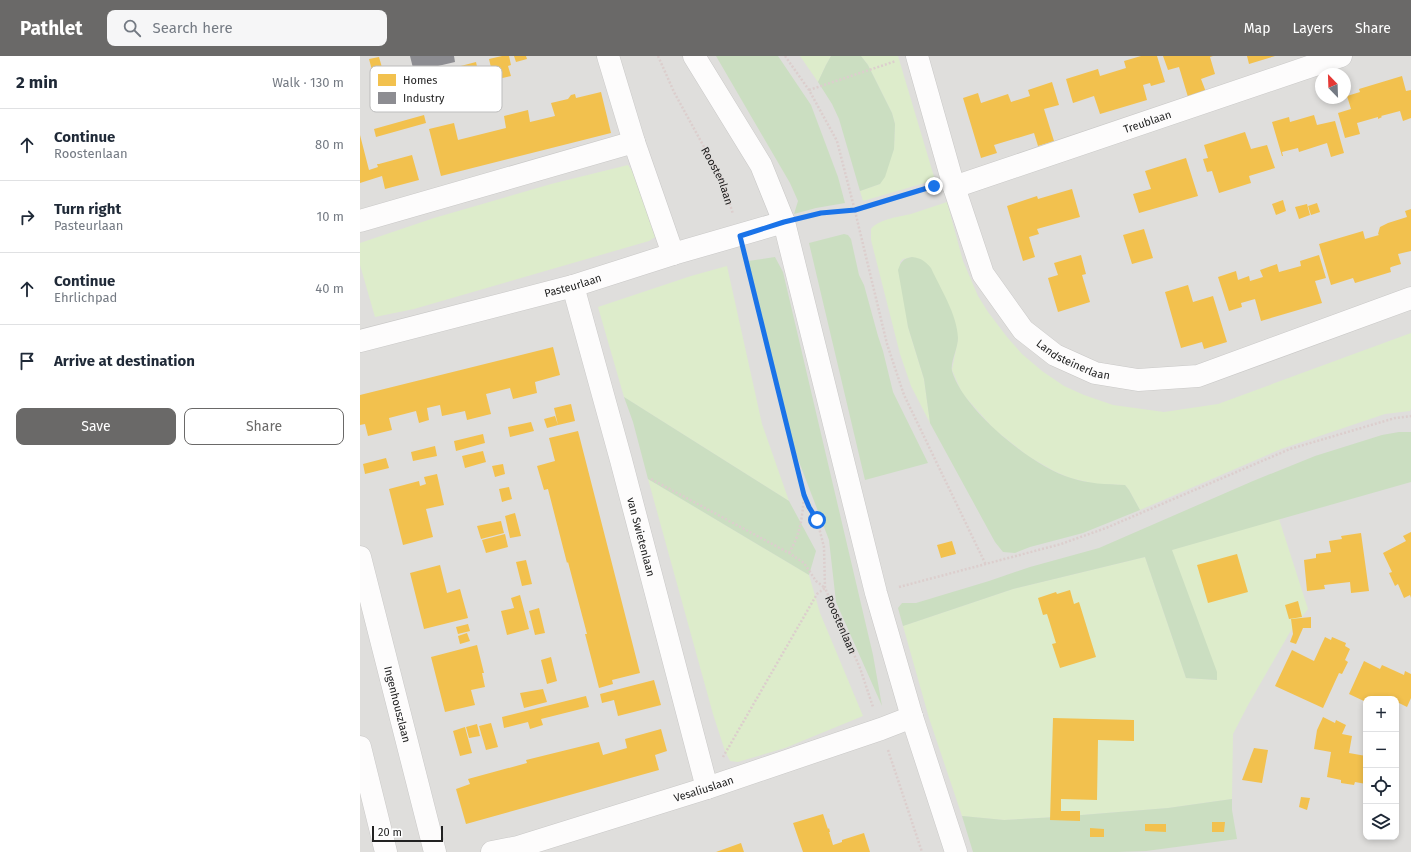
<!DOCTYPE html>
<html lang="en">
<head>
<meta charset="utf-8">
<style>
	:root { --surface:#fff; --page:#f6f6f7; --text:#1f2937; --muted:#747a83; --line:#e0e1e3; --accent:#6a6968 }
	body { margin:0; font-family:"Fira Sans",sans-serif; background:var(--page); color:var(--text) }
	.controls { position:absolute; right:12px; bottom:12px; display:grid; overflow:hidden; border-radius:8px; box-shadow:0 2px 6px #0003 }
	.controls button { width:36px; height:36px; display:grid; place-items:center; padding:0; border:0; border-bottom:1px solid var(--line); background:var(--surface); color:var(--text); font:20px sans-serif }
	.compass { position:absolute; left:955px; top:12px; width:36px; height:36px; border-radius:50%; background:var(--surface); box-shadow:0 2px 6px #0003; rotate:337deg }
	.scale { position:absolute; left:12px; bottom:10px; width:71px; box-sizing:border-box; padding-left:4px; border:2px solid #222; border-top:0; font-size:11px; line-height:14px; white-space:nowrap; color:#222; -webkit-text-stroke:3px #fff; paint-order:stroke }
	.stop { position:absolute; width:12px; height:12px; margin:-9px; border:3px solid #1a73e8; border-radius:50%; background:#fff }
	.stop.end { background:#1a73e8; border-color:#fff; box-shadow:0 1px 4px #0008 }
	.list { margin:0; padding:0; list-style:none }
	h2 { display:flex; justify-content:space-between; align-items:center; height:52px; margin:0; padding:0 16px; font-size:17px }
	h2 small { font-size:13px; font-weight:400; color:var(--muted) }
	.list li { display:grid; grid-template-columns:26px 1fr auto; gap:12px; align-items:center; box-sizing:border-box; height:72px; padding:0 16px; border-top:1px solid var(--line) }
	.list b { display:block; font-size:15px; white-space:nowrap }
	.list p { margin:0; font-size:13px; white-space:nowrap; color:var(--muted) }
	.list em { font-size:13px; font-style:normal; color:var(--muted) }
	.actions { display:flex; gap:8px; padding:12px 16px }
	.actions a { flex:1; padding:9px 0; border:1px solid var(--accent); border-radius:8px; text-align:center; font-size:14px; color:var(--accent) }
	.actions .main { background:var(--accent); color:#fff }
	.icon { flex:none; width:22px; height:22px; fill:none; stroke:currentColor; stroke-width:2; stroke-linecap:round; stroke-linejoin:round }
	.map { position:relative; flex:none; width:1051px; height:796px; overflow:hidden }
	header { display:flex; align-items:center; gap:24px; box-sizing:border-box; height:56px; padding:0 20px; background:var(--accent); color:#fff }
	header strong { font-size:19px }
	nav { display:flex; gap:22px; margin-inline-start:auto; font-size:14px }
	.search { width:280px; height:36px; background:var(--page); display:flex; align-items:center; gap:10px; box-sizing:border-box; padding:0 14px; border-radius:8px; color:var(--muted); font-size:15px }
	main { display:flex }
	aside { flex:1; background:var(--surface) }
	.map>svg:first-child { display:block }
	.residential { fill:#dfdedc; fill-rule:evenodd }
	.grass { fill:#ddeccb }
	.forest { fill:#cbdec1 }
	.homes { fill:#f2c14e }
	.industry { fill:#8d8d92 }
	.lines { fill:none; stroke-linecap:round; stroke-linejoin:round }
	.street-casing { stroke:#c9c8c7; stroke-width:23 }
	.path { stroke:#dccecd; stroke-width:2.5; stroke-dasharray:2 2; stroke-linecap:butt }
	.street { stroke:#fdfcfc; stroke-width:22 }
	.route { stroke:#1a73e8; stroke-width:5 }
	.labels { text-anchor:middle; dominant-baseline:central; stroke-width:4; stroke-linejoin:round; paint-order:stroke }
	.street-label { font-size:11px; fill:#222; stroke:#fff }
	.key { fill:#fff; stroke:#bdbdbd; stroke-width:1 }
	.key-label { font-size:11px; fill:#222 }
</style>
</head>
<body>
<header>
<strong>Pathlet</strong>
<div class="search"><svg class="icon" aria-label="search" viewBox="0 0 24 24"><circle cx="10" cy="10" r="6"/><path d="M15 15l6 6"/></svg>Search here</div>
<nav><a>Map</a><a>Layers</a><a>Share</a></nav>
</header>
<main>
<aside>
<h2>2 min<small>Walk · 130 m</small></h2>
<ul class="list">
<li><svg class="icon" aria-label="ahead" viewBox="0 0 24 24"><path d="M12 20V5M6 11l6-6 6 6"/></svg><div><b>Continue</b><p>Roostenlaan</p></div><em>80 m</em></li>
<li><svg class="icon" aria-label="right" viewBox="0 0 24 24"><path d="M7 20v-9h11M14 6l5 5-5 5"/></svg><div><b>Turn right</b><p>Pasteurlaan</p></div><em>10 m</em></li>
<li><svg class="icon" aria-label="ahead" viewBox="0 0 24 24"><path d="M12 20V5M6 11l6-6 6 6"/></svg><div><b>Continue</b><p>Ehrlichpad</p></div><em>40 m</em></li>
<li><svg class="icon" aria-label="arrive" viewBox="0 0 24 24"><path d="M6 21V4h12l-3 4 3 4H6"/></svg><div><b>Arrive at destination</b></div></li>
</ul>
<div class="actions"><a class="main">Save</a><a>Share</a></div>
</aside>
<div class="map">
<svg width="1051" height="796" viewBox="0 0 1051 796">
	<rect width="100%" height="100%" fill="#f0eeeb"/>
	<path class="residential" d="M0,0H1051V796H0ZM961,18H985V42H961ZM1006,643H1036V781H1006Z"/>
	<path class="grass" d="M440,0H471L466,9L458,26Z
		M501,0H538L575,124L503,145L500,135L520,128L534,93L535,68L532,57L508,9Z
		M268,109L273,116L295,181L289,185L54,253L15,261L0,209V187L74,162L191,128Z
		M587,146L603,205L618,240L628,256L647,281L662,298L682,315L704,330L724,339L753,349L804,356L858,348L1051,277V352L1050,355L1025,358L921,393L780,454L769,434L765,429L736,428L710,422L694,415L668,400L634,373L602,337L592,314L598,283L552,201L543,203L540,206L548,271L564,323L570,367L551,330L540,298L511,184V173C520,162 541,161 554,157C565,153 576,150 587,146Z
		M367,210L402,368L429,445L264,341L238,251L331,220Z
		M288,423L449,519L460,557L503,660L425,692L378,706L370,705L365,695L353,658Z
		M919,463L948,553L930,576L888,649L873,678L872,743L808,752L697,761L644,764L602,760L569,662L543,570L653,533L785,501L826,622L857,624L856,616L811,494Z"/>
	<path class="forest" d="M356,0H418L451,49L478,121L485,147L456,152L434,158L438,145L430,127Z
		M471,0H501L508,9L532,57L535,68L534,93L525,121L520,128L500,135L479,63L472,48L458,26L466,9Z
		M484,178L488,179L491,183L499,219L504,229L518,280L523,295L533,336L568,407L505,424L449,187Z
		M415,201L423,216L513,599L522,650L476,546L469,484L423,364L388,205Z
		M552,201C561,202 565,205 571,212C581,234 597,258 598,282C598,292 590,307 592,315C603,354 673,411 711,422C729,428 746,428 765,429L769,434L780,454L723,477L670,491L655,497L643,496L635,486L570,367L564,323L548,271L538,214C541,205 543,203 552,201Z
		M264,341L429,445L456,495L449,519L288,423L273,366Z
		M1039,376H1051V426L812,494L857,616V624L826,622L785,501L653,533L543,570L538,552L542,547H556L629,525L670,511L739,492L893,425L955,400L1022,379Z
		M872,743V754L877,783L786,795L757,796H613L602,760L644,764L697,761L808,752Z"/>
	<path class="homes" d="M142,0H149L151,9L148,10L151,20L134,24L129,3Z
		M154,0H166L167,3L156,6Z
		M781,0H797L805,26L791,30L790,27L783,29L787,44L740,58L734,40L713,47L706,23L738,13L740,20L766,12L764,5Z
		M803,0H853L850,1L855,18L841,23L846,36L828,41L819,11L808,14Z
		M887,0H915L889,8Z
		M19,1L23,15L13,18L9,3Z
		M116,6L118,15L95,21L93,12Z
		M1042,20L1046,35L1051,34V62L1043,65L1040,55L1021,60L1022,61L1018,63V61L997,67L1000,78L985,82L978,57L991,53L987,40L1000,36L999,33Z
		M692,26L699,49L684,53L694,85L678,90L674,77L634,89L637,97L621,102L603,42L618,37L621,47L648,38L651,46L670,40L668,34Z
		M241,36L251,77L81,120L69,73L94,67L98,84L146,72L144,60L168,54L170,66L195,60L191,47L208,43L211,39L215,38L216,42Z
		M64,59L66,67L16,81L14,73Z
		M954,59L957,69L975,65L984,97L971,101L967,87L939,96L938,92L922,96L923,100H922L912,66L929,61L930,66Z
		M885,76L891,93L907,89L915,112L889,120L891,127L859,137L852,115L847,116L843,103L848,102L844,89Z
		M0,79L9,114L18,111L17,108H19L52,99L59,124L25,133L22,120L0,127Z
		M826,102L838,140L779,157L773,138L791,133L785,115Z
		M712,133L720,161L677,173L679,178L669,181L675,201L663,205L647,150L677,140L678,143Z
		M923,144L926,155L916,159L912,148Z
		M957,147L960,156L951,159L948,150Z
		M947,148L950,159L939,163L935,151Z
		M1051,153V195L1038,198L1041,208L1031,211L1030,212L1031,216L995,227L993,222L971,229L959,188L1003,175L1005,183L1019,179L1018,178L1020,171L1028,167L1047,161L1045,155Z
		M784,173L793,202L772,208L763,179Z
		M721,199L726,218L722,219L730,246L698,256L688,222L698,219L694,207Z
		M959,199L966,222L955,225L962,247L901,265L895,243L881,247L882,251L869,255L858,221L876,215L878,224L889,220L890,225L903,221L900,214L917,208L919,216L941,210L940,205Z
		M828,229L833,246L853,240L867,286L844,293L842,286L821,292L805,236Z
		M193,291L200,319L175,326L177,337L153,343L150,332L126,338L131,358L107,364L105,355L82,360L80,349L67,352L69,364L59,367L56,355L29,362L32,374L8,380L5,368L0,369V339Z
		M211,348L215,365L198,369L194,352Z
		M195,360L198,369L187,372L184,363Z
		M171,366L174,375L150,381L148,371Z
		M218,375L280,617L252,624L253,628L239,632L225,578H227L208,506L207,507L188,433L184,434L177,410L195,405L189,382Z
		M123,378L125,387L96,395L94,385Z
		M75,390L77,400L53,405L51,396Z
		M123,395L126,406L105,412L102,400Z
		M26,402L29,412L5,418L3,408Z
		M143,408L145,418L135,421L132,410Z
		M77,418L84,449L66,453L73,481L43,489L29,433L59,425L60,430L66,428L64,421Z
		M149,431L152,443L142,446L139,433Z
		M155,457L161,480L150,482L145,460Z
		M141,465L144,477L121,483L117,470Z
		M1051,476V542L1050,539L1044,542L1038,528L1035,530L1029,517L1032,516L1023,497L1046,485L1043,480Z
		M1001,477L1009,535L991,537L990,526L964,529L965,533L947,535L944,504L956,502V498L971,496L969,485L982,483L981,480Z
		M145,478L148,491L126,497L122,484Z
		M592,485L596,498L581,502L577,489Z
		M877,498L888,536L848,547L837,509Z
		M166,504L172,528L162,530L156,506Z
		M80,509L87,537L100,533L108,562L64,573L50,517Z
		M710,534L714,548L719,546L736,601L700,612L692,588L696,587L687,558L683,559L678,542L696,536L697,538Z
		M160,539L169,573L147,579L141,555L154,552L151,542Z
		M938,545L942,561L929,563L925,549Z
		M179,552L185,577L175,579L169,555Z
		M951,561V572H943L936,588L930,586L933,578L931,563Z
		M108,568L110,575L98,578L96,571Z
		M107,577L110,585L100,588L98,580Z
		M965,581L971,584L972,581L986,587L985,590L990,593L985,604L988,606L982,618L979,617L963,652L915,630L932,594L954,605Z
		M117,589L124,617H122L125,631L111,634L115,649L85,656L71,601Z
		M191,601L197,625L187,628L181,604Z
		M1004,605L1020,613L1022,609L1044,619L1045,615L1051,618V642L1047,651L1037,646L1036,649V643H1006V646L989,638Z
		M294,624L301,649L258,660L254,644L242,647L240,638Z
		M183,633L187,646L164,652L160,637Z
		M226,640L229,651L181,663L183,669L170,673L168,666L144,672L142,661Z
		M963,661L975,667L976,664L986,669L982,678L992,680L989,697L1006,700V728L995,726L994,729L981,727V724L967,721L971,696L954,693L957,674Z
		M693,662L774,664V685L738,684L737,744L701,743V755H720V765L690,764Z
		M131,667L138,691L126,694L119,670Z
		M117,668L120,680L109,682L106,671Z
		M105,671L112,697L100,700L93,675Z
		M301,673L307,695L295,699L299,714L106,768L96,733L110,728L108,723L167,707L166,704L239,686L243,699L267,692L265,683Z
		M894,692L908,694L902,727L882,724Z
		M941,741L950,742L947,754L939,751Z
		M463,758L468,773L469,772L470,776H469L473,789L482,786V784L504,777L510,796H443L433,767Z
		M852,766H865L864,776H852Z
		M785,768H806V776L785,775Z
		M730,772L744,773V781H730Z
		M381,787L384,796H356Z"/>
	<path class="industry" d="M50,0H94L95,6L78,10L82,26L58,32Z"/>
	<g class="lines">
		<defs>
			<g id="street">
				<path d="M248,0L274,86L313,198"/>
				<path d="M334,0L401,109L424,166L516,537L552,661L596,796"/>
				<path id="s3" d="M557,0L594,131L623,218L663,274L695,299L735,317L778,324L838,320L1051,242"/>
				<path id="s4" d="M594,131L981,0"/>
				<path d="M0,165L274,86"/>
				<path id="s5" d="M213,230L261,404L347,732"/>
				<path id="s6" d="M0,285L213,230L313,198L424,166"/>
				<path id="s7" d="M0,501L75,796"/>
				<path d="M0,691L26,796"/>
				<path id="s8" d="M132,796L158,791L347,732L521,673L552,661"/>
			</g>
		</defs>
		<use href="#street" class="street-casing"/>
		<g class="path">
			<path id="s1" d="M298,0L314,36L362,124L373,158"/>
			<path d="M425,0L449,34L477,85L495,155L527,288L544,339L626,509"/>
			<path d="M449,34L536,5"/>
			<path d="M446,161L461,157L495,155L571,131"/>
			<path id="s2" d="M386,201L444,439L449,451L457,464L464,491L465,532L500,612L513,651"/>
			<path d="M291,423L429,497L444,507L456,525L465,532L457,538L363,701"/>
			<path d="M429,497C441,477 442,462 444,440"/>
			<path d="M539,531L701,488L746,472L930,393L1035,362L1051,360"/>
			<path d="M528,694L562,796"/>
		</g>
		<use href="#street" class="street"/>
	</g>
	<g class="lines">
		<path class="route" d="M457,464L449,451L444,439L380,180L424,166L461,157L495,154L574,130"/>
	</g>
	<g class="labels">
		<g class="street-label">
			<text stroke="none"><textPath href="#s4" startOffset="204">Treublaan</textPath></text>
			<text stroke="none"><textPath href="#s1" startOffset="134">Roostenlaan</textPath></text>
			<text stroke="none"><textPath href="#s6" startOffset="220">Pasteurlaan</textPath></text>
			<text stroke="none"><textPath href="#s3" startOffset="356">Landsteinerlaan</textPath></text>
			<text stroke="none"><textPath href="#s5" startOffset="260">van Swietenlaan</textPath></text>
			<text stroke="none"><textPath href="#s2" startOffset="382">Roostenlaan</textPath></text>
			<text stroke="none"><textPath href="#s7" startOffset="152">Ingenhouszlaan</textPath></text>
			<text stroke="none"><textPath href="#s8" startOffset="221">Vesaliuslaan</textPath></text>
		</g>
	</g>
	<rect x="10" y="10" width="132" height="46" rx="6" class="key"/>
	<rect x="18" y="18" width="18" height="12" fill="#f2c14e"/>
	<rect x="18" y="36" width="18" height="12" fill="#8d8d92"/>
	<g class="key-label">
		<text x="43" y="28">Homes</text>
		<text x="43" y="46">Industry</text>
	</g>
</svg>
<div class="controls">
<button>+</button>
<button>−</button>
<button><svg class="icon" aria-label="locate" viewBox="0 0 24 24"><circle cx="12" cy="12" r="6"/><path d="M12 2v4M12 18v4M2 12h4M18 12h4"/></svg></button>
<button><svg class="icon" aria-label="layers" viewBox="0 0 24 24"><path d="M12 4l9 5-9 5-9-5zM3 14l9 5 9-5"/></svg></button>
</div>
<svg class="compass" viewBox="-18 -18 36 36"><path d="M0-13l5 13h-10z" fill="#e53935"/><path d="M0 13l5-13h-10z" fill="#747a83"/></svg>
<div class="scale">20 m</div>
<div class="stop" style="left:457px;top:464px"></div>
<div class="stop end" style="left:574px;top:130px"></div>
</div>
</main>
</body>
</html>
